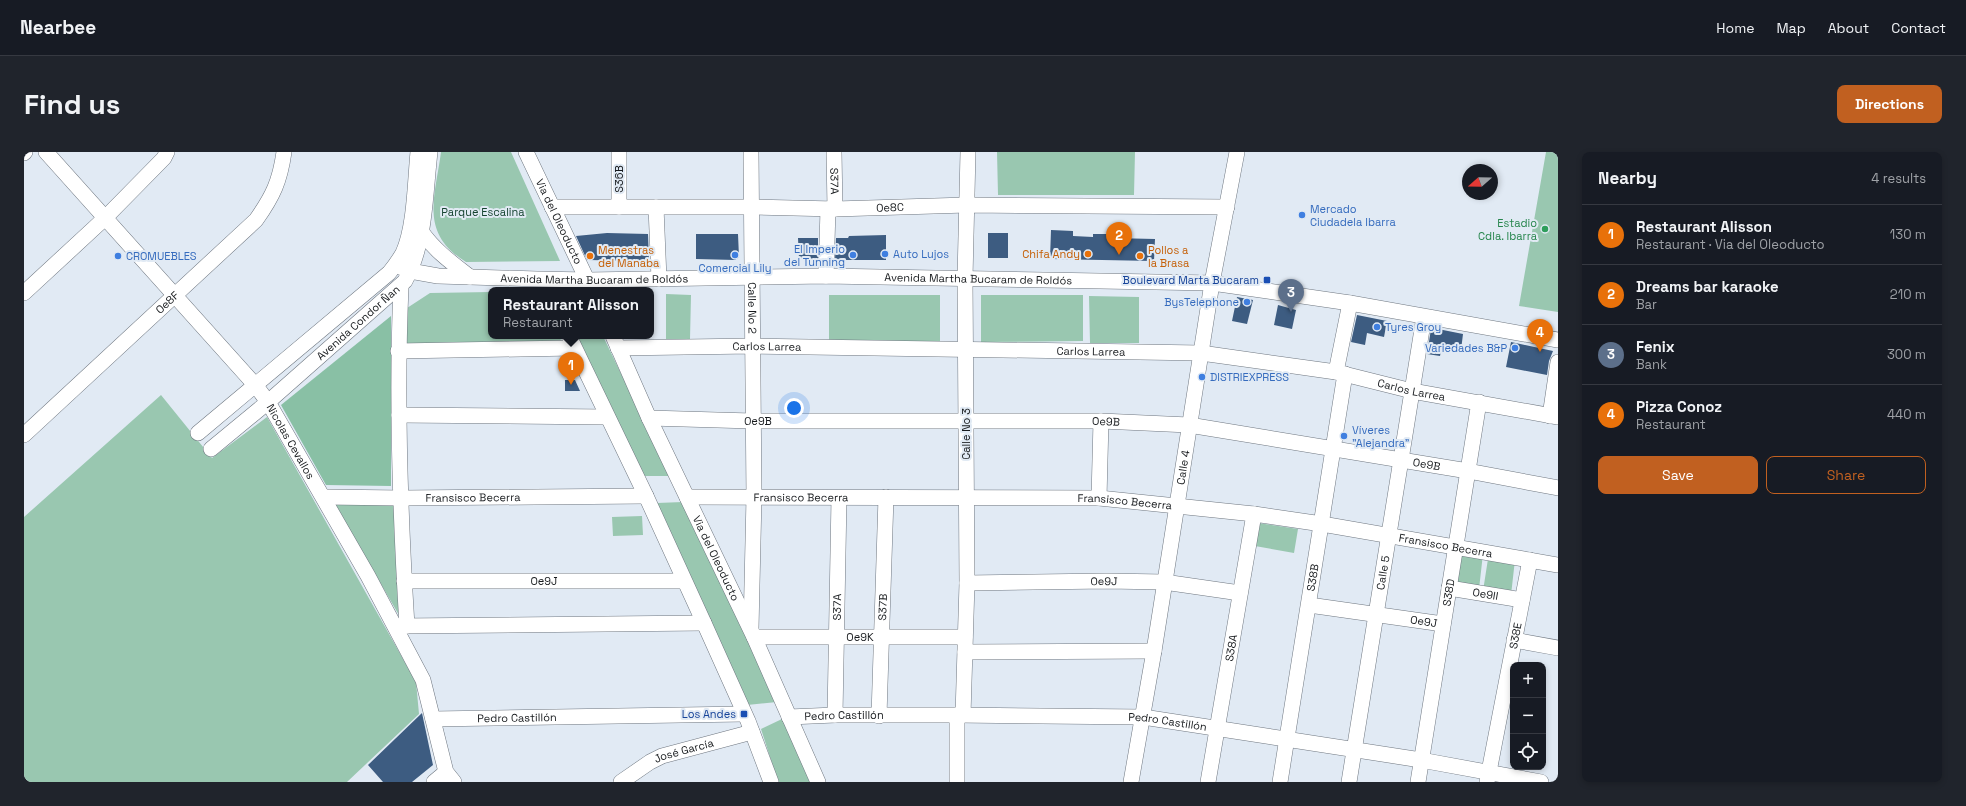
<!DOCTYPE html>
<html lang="en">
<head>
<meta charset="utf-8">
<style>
	:root { --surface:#171b24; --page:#20242c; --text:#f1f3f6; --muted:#9ea1a6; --line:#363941; --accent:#c16020 }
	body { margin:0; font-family:"Space Grotesk",sans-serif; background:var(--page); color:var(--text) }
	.controls { position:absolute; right:12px; bottom:12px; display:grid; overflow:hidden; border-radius:8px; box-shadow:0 2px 6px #0003 }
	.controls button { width:36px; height:36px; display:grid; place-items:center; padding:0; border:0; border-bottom:1px solid var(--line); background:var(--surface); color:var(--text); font:20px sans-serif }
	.compass { position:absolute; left:1438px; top:12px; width:36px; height:36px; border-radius:50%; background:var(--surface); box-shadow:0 2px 6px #0003; rotate:250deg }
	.you { position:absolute; left:770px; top:256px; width:14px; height:14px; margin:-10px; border:3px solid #fff; border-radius:50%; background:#1a73e8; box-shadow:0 0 0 6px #1a73e833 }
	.badge { display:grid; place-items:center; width:26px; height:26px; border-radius:50%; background:var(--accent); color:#fff; font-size:13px; font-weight:700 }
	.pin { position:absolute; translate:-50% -33px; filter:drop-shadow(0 1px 2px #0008) }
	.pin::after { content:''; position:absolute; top:21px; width:14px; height:12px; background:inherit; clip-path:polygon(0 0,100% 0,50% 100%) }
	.popup { position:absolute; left:464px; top:135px; width:166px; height:52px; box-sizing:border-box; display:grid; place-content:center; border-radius:8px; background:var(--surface); filter:drop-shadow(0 1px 3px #0005); font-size:13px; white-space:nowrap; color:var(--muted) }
	.popup b { font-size:15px; color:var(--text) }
	.popup::after { content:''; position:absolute; left:50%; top:100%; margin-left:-8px; border:8px solid transparent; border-top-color:var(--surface) }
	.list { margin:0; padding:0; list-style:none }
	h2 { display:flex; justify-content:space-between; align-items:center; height:52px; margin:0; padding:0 16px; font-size:17px }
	h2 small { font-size:13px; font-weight:400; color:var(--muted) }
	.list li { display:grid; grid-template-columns:26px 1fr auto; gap:12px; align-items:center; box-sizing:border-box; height:60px; padding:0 16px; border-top:1px solid var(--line) }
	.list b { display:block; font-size:15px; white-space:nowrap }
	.list p { margin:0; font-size:13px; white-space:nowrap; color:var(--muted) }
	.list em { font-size:13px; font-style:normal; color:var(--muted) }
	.actions { display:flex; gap:8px; padding:12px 16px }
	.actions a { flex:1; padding:9px 0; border:1px solid var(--accent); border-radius:8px; text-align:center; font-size:14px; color:var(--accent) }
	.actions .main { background:var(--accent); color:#fff }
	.icon { flex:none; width:22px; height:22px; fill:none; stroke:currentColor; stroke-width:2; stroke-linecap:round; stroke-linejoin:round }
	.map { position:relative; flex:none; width:1534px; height:630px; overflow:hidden; border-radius:8px }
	header { display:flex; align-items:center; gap:24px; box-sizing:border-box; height:56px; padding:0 20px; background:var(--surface); border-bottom:1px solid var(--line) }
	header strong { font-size:19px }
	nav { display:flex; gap:22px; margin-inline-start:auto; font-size:14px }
	.intro { display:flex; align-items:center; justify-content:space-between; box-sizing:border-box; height:96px; padding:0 24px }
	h1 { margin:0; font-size:28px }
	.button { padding:10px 18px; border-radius:8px; background:var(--accent); color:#fff; font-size:14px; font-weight:700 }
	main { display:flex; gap:24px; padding:0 24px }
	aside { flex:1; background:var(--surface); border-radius:8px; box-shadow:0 2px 6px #0003 }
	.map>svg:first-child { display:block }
	.green { fill:#99c7b0 }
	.forest { fill:#89c0a5 }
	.building { fill:#3d5c81 }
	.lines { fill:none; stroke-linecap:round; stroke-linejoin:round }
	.minor-casing { stroke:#6f7780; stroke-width:16 }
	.minor { stroke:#fff; stroke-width:15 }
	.shop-dot { fill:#3f7fe0; stroke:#e1eaf4; stroke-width:1.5 }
	.leisure-dot { fill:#2e9e5b; stroke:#e1eaf4; stroke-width:1.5 }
	.food-dot { fill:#e8710a; stroke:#e1eaf4; stroke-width:1.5 }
	.transit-dot { fill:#1a4fb4; stroke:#e1eaf4; stroke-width:1.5 }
	.labels { text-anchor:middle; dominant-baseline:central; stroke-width:4; stroke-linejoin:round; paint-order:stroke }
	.street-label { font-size:11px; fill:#171a1d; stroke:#e1eaf4 }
	.shop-label { font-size:11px; fill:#366cbe; stroke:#e1eaf4; text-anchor:start }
	.park-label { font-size:11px; fill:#14422f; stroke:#e1eaf4 }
	.leisure-label { font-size:11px; fill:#27864d; stroke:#e1eaf4; text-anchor:end }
	.food-label { font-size:11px; fill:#c56008; stroke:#e1eaf4; text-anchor:start }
	.transit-label { font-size:11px; fill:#164399; stroke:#e1eaf4; text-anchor:end }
</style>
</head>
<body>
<header>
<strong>Nearbee</strong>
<nav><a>Home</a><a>Map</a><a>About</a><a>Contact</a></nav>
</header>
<div class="intro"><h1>Find us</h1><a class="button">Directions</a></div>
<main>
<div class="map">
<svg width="1534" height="630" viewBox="0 0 1534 630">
	<rect width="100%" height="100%" fill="#e1eaf4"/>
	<path class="green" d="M417,0H487L536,109L442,110C395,81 411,46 417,0Z
		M973,0H1111L1110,43H974Z
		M1522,0H1534V160L1495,154Z
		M467,140V184H535L539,192L380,194V158L406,141Z
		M642,142L667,143L666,187H642Z
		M805,143H916V192H805Z
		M957,143H1059V189L957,190Z
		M1065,144L1115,145V191H1066Z
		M552,184H579L646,324H618Z
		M137,243L188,306L243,265L392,530L395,562L323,630H0V365Z
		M659,350L753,550L723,553L633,351Z
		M310,351L374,354L379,470Z
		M618,364L619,383L589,384L588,365Z
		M1234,371L1274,377L1270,401L1231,394Z
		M1435,388L1460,393L1455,437L1428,433Z
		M1466,394L1492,399L1487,443L1459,439Z
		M758,567L788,630H754L737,577Z"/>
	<path class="forest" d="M367,164V334L302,333L257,253Z"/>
	<path class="building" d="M1027,78L1049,79V84L1069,85V82H1089L1088,86L1131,87L1130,109L1026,107Z
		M583,81L624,82L625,109L563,108L552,84Z
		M964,81H984V106H964Z
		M672,82H714L715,105L711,108L672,107Z
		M862,83V108H811L812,86H824L825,84Z
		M774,86H794V107H775Z
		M1213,145L1229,148L1223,172L1208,169Z
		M1254,153L1272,158L1268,177L1250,173Z
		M1333,163L1363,169L1360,185L1343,181L1341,193L1327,190Z
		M1409,176L1439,182L1437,198L1418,194L1416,204L1403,202L1407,177Z
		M1487,190L1529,199L1525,209L1523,223L1482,215Z
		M541,228H551L556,239H541Z
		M398,561L409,613L388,630H359L344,613Z"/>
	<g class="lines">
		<defs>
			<g id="minor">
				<path id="s1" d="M22,0L232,234L244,250L344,424L399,528L422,620L430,630"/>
				<path id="s2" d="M502,0L567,136"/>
				<path id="s3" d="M727,0L730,345L727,477"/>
				<path id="s4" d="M810,0L811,57"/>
				<path d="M0,1L1,0"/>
				<path id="s5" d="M528,55H728L811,57L943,53L1203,55"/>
				<path d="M595,55V0"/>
				<path d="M632,55L635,127"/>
				<path d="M397,79C410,98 428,111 446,125"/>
				<path id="s6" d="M372,113L386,119L414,124L513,127L564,128L802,124L1188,131L1326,151L1534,188"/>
				<path d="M802,124L804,57"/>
				<path d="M377,135C372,247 376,361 383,474"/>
				<path d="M0,141L81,66L140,6L143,0"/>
				<path d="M545,184L622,344L680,471L724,569L747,630"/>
				<path id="s7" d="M589,184L625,266L730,485L794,630"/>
				<path id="s8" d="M594,196L728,194L1177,201L1312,220L1388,239L1534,265"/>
				<path d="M374,199L550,196"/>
				<path d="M1312,220L1326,151"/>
				<path d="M375,263L583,265"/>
				<path d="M1526,264L1534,210"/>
				<path id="s9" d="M625,266L728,269H1077L1165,273L1444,319L1534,336"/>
				<path d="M174,281L365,121C370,115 375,108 379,101C391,75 391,29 394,0"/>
				<path id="s10" d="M0,283L232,68C249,44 256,29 260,0"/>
				<path id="s11" d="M187,297L244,250L381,129C402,91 401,42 406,0"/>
				<path id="s12" d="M300,345L378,346L622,344"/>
				<path id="s13" d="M663,345L1075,346L1230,362L1298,372L1534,413"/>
				<path d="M1075,346L1077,269"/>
				<path id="s14" d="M380,429H660"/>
				<path id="s15" d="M943,431L1083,429L1140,430L1216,441"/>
				<path id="s16" d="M1425,436L1498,448"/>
				<path id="s17" d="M1285,453L1419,472"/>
				<path d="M375,474L680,471"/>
				<path id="s18" d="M730,485H941"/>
				<path d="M1490,488L1534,496"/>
				<path d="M941,500L1130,499"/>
				<path id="s19" d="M811,563L815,346"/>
				<path d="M933,563V630"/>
				<path d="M939,563L943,431L941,126L944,0"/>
				<path id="s20" d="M855,564L862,345"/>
				<path id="s21" d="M765,565L811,563H933L1119,565L1397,608L1517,630"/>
				<path id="s22" d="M409,567L720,562"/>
				<path d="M410,630L422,620"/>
				<path id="s23" d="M597,630L626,610L638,604L728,580"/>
				<path id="s24" d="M1107,630L1130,499L1188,131L1213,0"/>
				<path id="s25" d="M1184,630L1230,362"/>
				<path id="s26" d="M1256,630L1321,222"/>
				<path id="s27" d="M1325,630L1400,165"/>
				<path id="s28" d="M1394,630L1455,250"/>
				<path id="s29" d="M1463,630L1506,408"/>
			</g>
		</defs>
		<use href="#minor" class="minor-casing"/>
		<use href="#minor" class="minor"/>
	</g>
	<g class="shop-dot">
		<circle cx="1278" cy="63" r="4"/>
		<circle cx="861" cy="102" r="4"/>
		<circle cx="711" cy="103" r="4"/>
		<circle cx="829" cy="103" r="4"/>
		<circle cx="94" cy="104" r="4"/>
		<circle cx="1223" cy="150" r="4"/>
		<circle cx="1353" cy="175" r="4"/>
		<circle cx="1491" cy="196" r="4"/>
		<circle cx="1178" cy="225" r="4"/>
		<circle cx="1320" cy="284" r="4"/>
	</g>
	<circle class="leisure-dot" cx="1521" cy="77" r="4"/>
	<g class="food-dot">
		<circle cx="1064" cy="102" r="4"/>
		<circle cx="566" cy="104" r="4"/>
		<circle cx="1116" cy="104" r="4"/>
	</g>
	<g class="transit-dot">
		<rect x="1239" y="124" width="8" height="8" rx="2"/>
		<rect x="716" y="558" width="8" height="8" rx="2"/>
	</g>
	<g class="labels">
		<g class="street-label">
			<text transform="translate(595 27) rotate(-90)">S36B</text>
			<text stroke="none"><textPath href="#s4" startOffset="29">S37A</textPath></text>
			<text stroke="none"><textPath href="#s5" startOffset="338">Oe8C</textPath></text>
			<text stroke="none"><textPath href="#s2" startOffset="77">Via del Oleoducto</textPath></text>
			<text stroke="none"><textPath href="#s6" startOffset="200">Avenida Martha Bucaram de Roldós</textPath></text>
			<text stroke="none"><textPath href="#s6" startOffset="584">Avenida Martha Bucaram de Roldós</textPath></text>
			<text stroke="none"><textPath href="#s10" startOffset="195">Oe8F</textPath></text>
			<text stroke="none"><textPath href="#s3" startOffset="156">Calle No 2</textPath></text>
			<text stroke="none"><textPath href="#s11" startOffset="194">Avenida Condor Ñan</textPath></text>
			<text stroke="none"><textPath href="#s8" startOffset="149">Carlos Larrea</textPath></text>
			<text stroke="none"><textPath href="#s8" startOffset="473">Carlos Larrea</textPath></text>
			<text stroke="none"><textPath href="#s8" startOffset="797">Carlos Larrea</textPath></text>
			<text stroke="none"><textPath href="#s9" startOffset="109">Oe9B</textPath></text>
			<text stroke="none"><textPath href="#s9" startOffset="457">Oe9B</textPath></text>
			<text transform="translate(942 282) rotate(-90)">Calle No 3</text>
			<text stroke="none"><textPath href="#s1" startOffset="380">Nicolas Cevallos</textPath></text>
			<text stroke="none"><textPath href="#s9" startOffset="781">Oe9B</textPath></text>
			<text stroke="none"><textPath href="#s24" startOffset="319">Calle 4</textPath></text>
			<text stroke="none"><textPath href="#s12" startOffset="149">Fransisco Becerra</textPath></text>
			<text stroke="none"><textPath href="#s13" startOffset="114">Fransisco Becerra</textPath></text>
			<text stroke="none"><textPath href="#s13" startOffset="438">Fransisco Becerra</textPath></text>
			<text stroke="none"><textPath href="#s13" startOffset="762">Fransisco Becerra</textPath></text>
			<text stroke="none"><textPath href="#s7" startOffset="245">Via del Oleoducto</textPath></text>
			<text stroke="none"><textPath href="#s27" startOffset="212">Calle 5</textPath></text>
			<text stroke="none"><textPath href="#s26" startOffset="207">S38B</textPath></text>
			<text stroke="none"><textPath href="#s14" startOffset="140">Oe9J</textPath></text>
			<text stroke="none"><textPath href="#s15" startOffset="137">Oe9J</textPath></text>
			<text stroke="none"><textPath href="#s28" startOffset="192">S38D</textPath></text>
			<text stroke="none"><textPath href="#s16" startOffset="37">Oe9II</textPath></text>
			<text stroke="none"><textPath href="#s19" startOffset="108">S37A</textPath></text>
			<text stroke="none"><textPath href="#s20" startOffset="109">S37B</textPath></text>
			<text stroke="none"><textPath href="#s17" startOffset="116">Oe9J</textPath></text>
			<text stroke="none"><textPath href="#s29" startOffset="149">S38E</textPath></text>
			<text stroke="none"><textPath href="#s18" startOffset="106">Oe9K</textPath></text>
			<text stroke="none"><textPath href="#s25" startOffset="136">S38A</textPath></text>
			<text stroke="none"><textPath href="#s21" startOffset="55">Pedro Castillón</textPath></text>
			<text stroke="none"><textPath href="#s22" startOffset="84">Pedro Castillón</textPath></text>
			<text stroke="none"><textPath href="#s21" startOffset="379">Pedro Castillón</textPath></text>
			<text stroke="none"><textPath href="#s23" startOffset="71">José García</textPath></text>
		</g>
		<g class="shop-label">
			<text x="1286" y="57">Mercado<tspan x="1286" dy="13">Ciudadela Ibarra</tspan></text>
			<text x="821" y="97" text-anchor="end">El Imperio<tspan x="821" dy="13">del Tunning</tspan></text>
			<text x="869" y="102">Auto Lujos</text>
			<text x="102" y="104">CROMUEBLES</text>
			<text x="711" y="116" text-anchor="middle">Comercial Lily</text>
			<text x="1215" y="150" text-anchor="end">BysTelephone</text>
			<text x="1361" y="175">Tyres Groy</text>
			<text x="1483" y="196" text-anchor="end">Variedades B&amp;P</text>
			<text x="1186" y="225">DISTRIEXPRESS</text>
			<text x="1328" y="278">Víveres<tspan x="1328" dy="13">"Alejandra"</tspan></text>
		</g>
		<g class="park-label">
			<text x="459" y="60">Parque Escalina</text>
		</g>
		<g class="leisure-label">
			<text x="1513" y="71">Estadio<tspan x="1513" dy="13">Cdla. Ibarra</tspan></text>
		</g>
		<g class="food-label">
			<text x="574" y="98">Menestras<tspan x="574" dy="13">del Manaba</tspan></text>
			<text x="1124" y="98">Pollos a<tspan x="1124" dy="13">la Brasa</tspan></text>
			<text x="1056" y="102" text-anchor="end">Chifa Andy</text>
		</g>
		<g class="transit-label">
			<text x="1235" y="128">Boulevard Marta Bucaram</text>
			<text x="712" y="562">Los Andes</text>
		</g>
	</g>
</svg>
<div class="controls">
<button>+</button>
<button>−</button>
<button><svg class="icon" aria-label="locate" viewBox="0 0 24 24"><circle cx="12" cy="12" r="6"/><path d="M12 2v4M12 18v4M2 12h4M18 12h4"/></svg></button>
</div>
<svg class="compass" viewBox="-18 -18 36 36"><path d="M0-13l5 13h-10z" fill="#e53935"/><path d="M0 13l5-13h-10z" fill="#9ea1a6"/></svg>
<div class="you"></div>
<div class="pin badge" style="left:547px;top:233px;background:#e8710a">1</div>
<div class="popup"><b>Restaurant Alisson</b>Restaurant</div>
<div class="pin badge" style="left:1095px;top:103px;background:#e8710a">2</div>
<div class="pin badge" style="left:1267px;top:160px;background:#5c6f8a">3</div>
<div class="pin badge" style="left:1516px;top:200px;background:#e8710a">4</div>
</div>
<aside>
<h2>Nearby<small>4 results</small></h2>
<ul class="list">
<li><span class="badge" style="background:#e8710a">1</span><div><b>Restaurant Alisson</b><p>Restaurant · Via del Oleoducto</p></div><em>130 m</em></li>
<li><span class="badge" style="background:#e8710a">2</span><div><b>Dreams bar karaoke</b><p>Bar</p></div><em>210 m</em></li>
<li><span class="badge" style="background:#5c6f8a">3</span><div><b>Fenix</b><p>Bank</p></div><em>300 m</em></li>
<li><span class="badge" style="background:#e8710a">4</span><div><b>Pizza Conoz</b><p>Restaurant</p></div><em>440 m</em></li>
</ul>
<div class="actions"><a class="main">Save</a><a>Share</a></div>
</aside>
</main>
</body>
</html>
